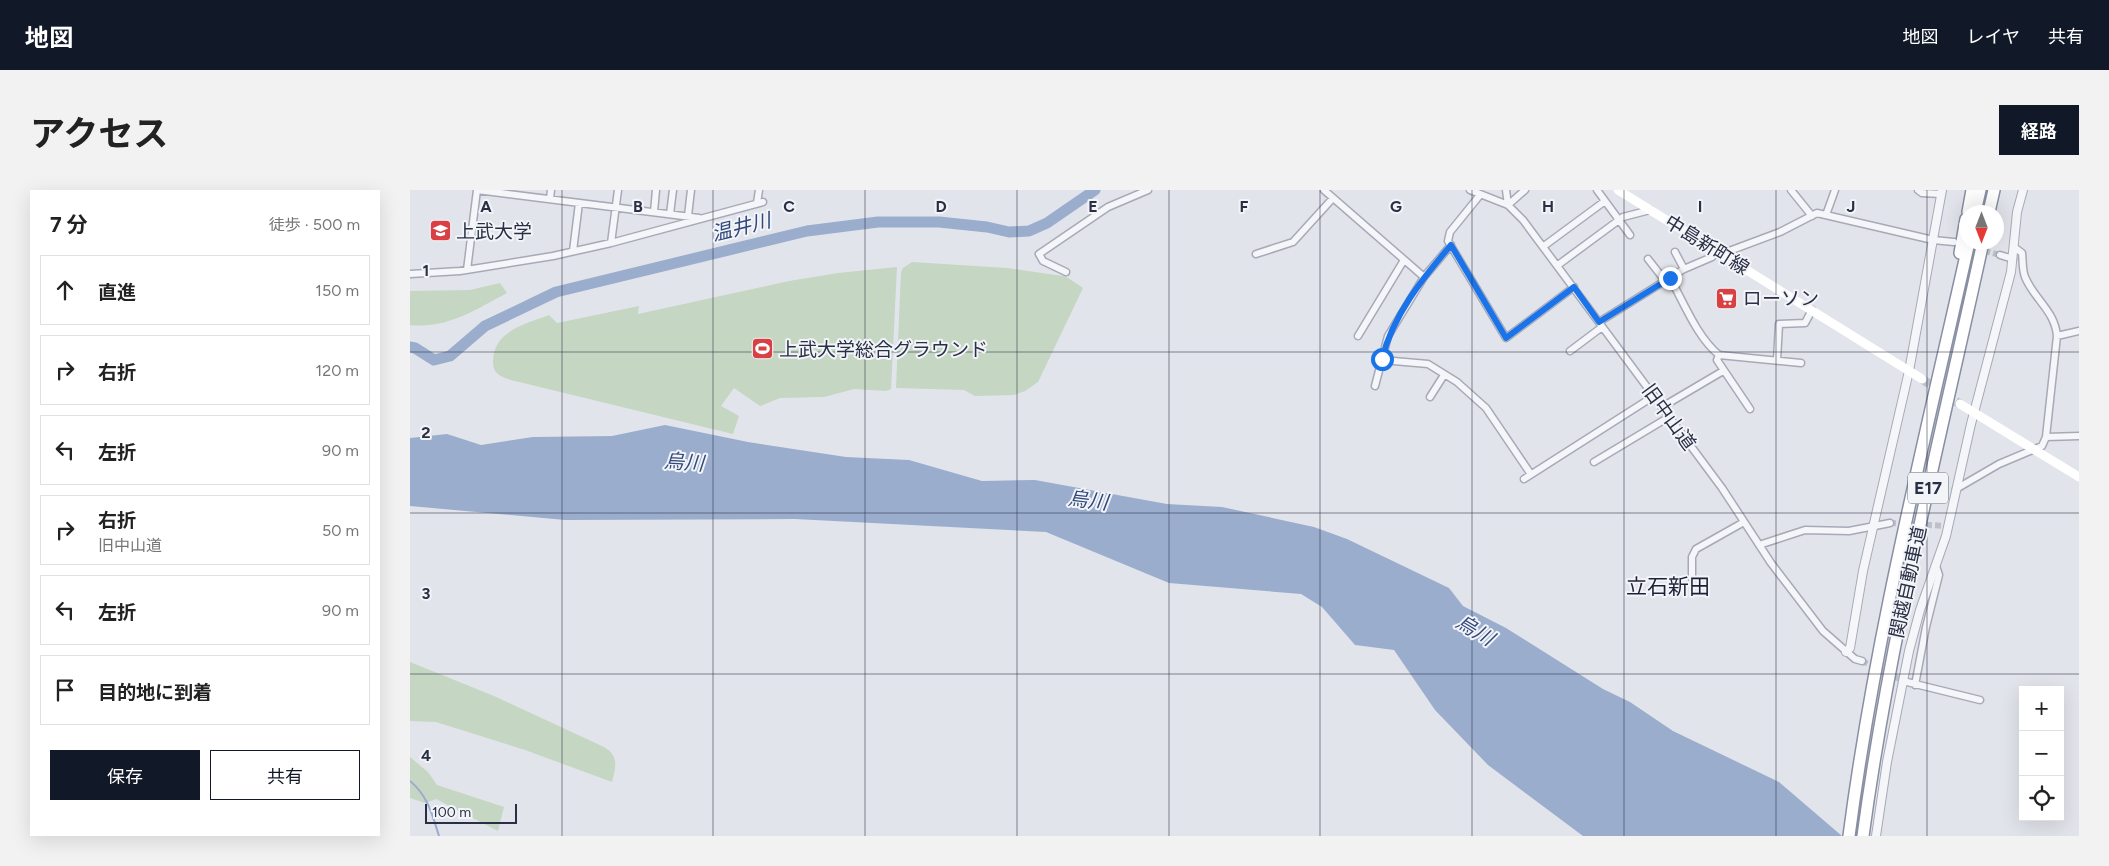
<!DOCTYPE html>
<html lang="ja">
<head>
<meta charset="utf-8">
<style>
	:root { --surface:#fff; --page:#f2f2f2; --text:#222; --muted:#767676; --line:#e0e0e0; --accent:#111827 }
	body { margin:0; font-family:Figtree,"Noto Sans JP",sans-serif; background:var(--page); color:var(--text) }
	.controls { position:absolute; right:15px; bottom:15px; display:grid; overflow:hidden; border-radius:0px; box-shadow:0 5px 20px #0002 }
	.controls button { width:45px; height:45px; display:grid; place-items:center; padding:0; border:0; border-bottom:1px solid var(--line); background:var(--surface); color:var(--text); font:25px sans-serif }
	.compass { position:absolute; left:1549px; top:15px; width:45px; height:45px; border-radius:50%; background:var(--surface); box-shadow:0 5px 20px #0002; rotate:180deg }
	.scale { position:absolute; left:15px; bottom:12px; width:92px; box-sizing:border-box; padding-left:5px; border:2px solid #292f45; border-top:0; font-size:14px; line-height:18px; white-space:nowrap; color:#292f45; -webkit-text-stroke:4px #f2f4f8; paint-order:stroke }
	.stop { position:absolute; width:15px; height:15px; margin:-11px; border:4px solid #1a73e8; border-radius:50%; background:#fff }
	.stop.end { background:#1a73e8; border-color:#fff; box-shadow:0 1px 5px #0008 }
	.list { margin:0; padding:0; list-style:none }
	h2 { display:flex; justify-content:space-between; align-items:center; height:65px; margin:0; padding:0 20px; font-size:21px }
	h2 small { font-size:16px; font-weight:400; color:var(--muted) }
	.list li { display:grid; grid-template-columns:32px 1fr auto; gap:15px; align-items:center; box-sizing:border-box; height:70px; margin:0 10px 10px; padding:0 10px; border:1px solid var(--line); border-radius:0px }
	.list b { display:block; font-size:19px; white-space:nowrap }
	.list p { margin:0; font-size:16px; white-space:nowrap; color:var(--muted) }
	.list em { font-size:16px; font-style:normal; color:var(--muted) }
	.actions { display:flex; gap:10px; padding:15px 20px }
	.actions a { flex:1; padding:11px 0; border:1px solid var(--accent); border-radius:0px; text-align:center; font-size:18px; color:var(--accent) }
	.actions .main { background:var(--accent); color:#fff }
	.icon { flex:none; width:28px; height:28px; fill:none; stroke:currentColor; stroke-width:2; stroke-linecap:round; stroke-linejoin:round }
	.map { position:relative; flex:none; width:1669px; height:646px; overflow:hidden; border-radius:0px }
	header { display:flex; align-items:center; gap:30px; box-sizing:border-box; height:70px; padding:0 25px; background:var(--accent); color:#fff }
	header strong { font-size:24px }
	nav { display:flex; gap:28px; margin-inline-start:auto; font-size:18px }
	.intro { display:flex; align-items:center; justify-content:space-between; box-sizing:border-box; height:120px; padding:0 30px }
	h1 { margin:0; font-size:35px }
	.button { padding:12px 22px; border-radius:0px; background:var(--accent); color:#fff; font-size:18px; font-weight:700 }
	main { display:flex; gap:30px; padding:0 30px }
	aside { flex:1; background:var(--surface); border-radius:0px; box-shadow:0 5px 20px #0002 }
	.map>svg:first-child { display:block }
	.green { fill:#c5d6c3 }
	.water { fill:#9badcd }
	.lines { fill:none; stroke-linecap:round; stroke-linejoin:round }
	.stream { stroke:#9badcd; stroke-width:2 }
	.river { stroke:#9badcd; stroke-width:11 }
	.minor-tunnel { stroke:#bdc0ca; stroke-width:6; stroke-dasharray:6 3; stroke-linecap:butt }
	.secondary-tunnel { stroke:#bdc0ca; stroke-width:9; stroke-dasharray:9 4.5; stroke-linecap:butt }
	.minor-casing { stroke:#a7aab6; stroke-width:9 }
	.tertiary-casing { stroke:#a7aab6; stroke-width:10 }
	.motorway-casing { stroke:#888fa3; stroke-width:14 }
	.minor { stroke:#f5f6f9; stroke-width:6 }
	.tertiary { stroke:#f5f6f9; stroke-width:8 }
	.secondary { stroke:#fff; stroke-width:9 }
	.motorway { stroke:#fff; stroke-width:11 }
	.route { stroke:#1a73e8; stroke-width:6 }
	.grid { fill:none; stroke:#292f45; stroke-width:1; stroke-opacity:0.55 }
	.labels { text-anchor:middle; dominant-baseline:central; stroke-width:4; stroke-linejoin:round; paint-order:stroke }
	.shield { fill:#f2f4f8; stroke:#656a7b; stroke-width:1 }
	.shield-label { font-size:18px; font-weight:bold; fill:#292f45 }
	.poi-label { font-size:19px; fill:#292f45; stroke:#f2f4f8; text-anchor:start }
	.street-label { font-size:19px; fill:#292f45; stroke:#f2f4f8 }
	.water-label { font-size:20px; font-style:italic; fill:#30487c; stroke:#f2f4f8 }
	.quarter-label { font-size:21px; fill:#1b2036; stroke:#f2f4f8 }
	.grid-label { font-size:16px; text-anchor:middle; font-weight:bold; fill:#292f45; stroke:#f2f4f8; stroke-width:4; stroke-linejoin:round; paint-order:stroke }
</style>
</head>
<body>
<header>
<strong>地図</strong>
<nav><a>地図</a><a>レイヤ</a><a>共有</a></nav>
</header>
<div class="intro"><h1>アクセス</h1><a class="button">経路</a></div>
<main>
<aside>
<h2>7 分<small>徒歩 · 500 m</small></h2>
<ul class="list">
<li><svg class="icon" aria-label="ahead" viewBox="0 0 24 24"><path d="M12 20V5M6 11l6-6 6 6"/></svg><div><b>直進</b></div><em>150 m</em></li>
<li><svg class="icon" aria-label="right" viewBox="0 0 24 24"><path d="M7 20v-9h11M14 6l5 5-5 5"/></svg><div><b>右折</b></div><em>120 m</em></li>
<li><svg class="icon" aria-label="left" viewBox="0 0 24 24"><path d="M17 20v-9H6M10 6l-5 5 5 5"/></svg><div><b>左折</b></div><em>90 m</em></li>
<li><svg class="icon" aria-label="right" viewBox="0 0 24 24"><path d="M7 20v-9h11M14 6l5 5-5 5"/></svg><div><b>右折</b><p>旧中山道</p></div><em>50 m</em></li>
<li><svg class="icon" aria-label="left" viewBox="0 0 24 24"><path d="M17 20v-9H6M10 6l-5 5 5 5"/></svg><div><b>左折</b></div><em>90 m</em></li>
<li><svg class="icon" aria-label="arrive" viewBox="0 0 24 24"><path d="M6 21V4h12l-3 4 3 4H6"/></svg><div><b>目的地に到着</b></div></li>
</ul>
<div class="actions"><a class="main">保存</a><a>共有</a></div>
</aside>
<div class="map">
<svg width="1669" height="646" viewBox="0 0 1669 646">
	<rect width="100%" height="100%" fill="#e2e4eb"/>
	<path class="green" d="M502,72L597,78L646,85L655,86L673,98L628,192L615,201L604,205L565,206L554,200L486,198L491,82L493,78Z
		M487,77L481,199L476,201L444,199L414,207L370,208L350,216L324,198L311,216L329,226L323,244L101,190C91,187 83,184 83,172C83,141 115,134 139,125L147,133L229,116L228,124L379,91L428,83Z
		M90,93L97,103C65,120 37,139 0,135V101L60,100Z
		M0,472L84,506L194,557C209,566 206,576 202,592L115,560L26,532L0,531Z
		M0,567L18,582L27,595L94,617L88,641L26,609L15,613L0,608Z"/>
	<path class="water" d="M255,235L338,252L436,267L499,270L572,291L625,290L757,314L812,317L904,337L937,349L1039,398L1053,416L1096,438L1193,499L1220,512L1263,541L1369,592L1432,646H1173L1078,575L1025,520L984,460L945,455L912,417L891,404L759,393L636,342L385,329L155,330L0,316V248L37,244L71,255L123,247L202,246Z"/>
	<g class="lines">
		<path class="stream" d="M0,591C18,606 22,624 29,646"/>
		<path class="river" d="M0,157L5,158L24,170L40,166L75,136L146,102L397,41L468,32H529L577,37L599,42L619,41L637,33L685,0"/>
		<path class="minor-tunnel" d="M1557,56L1590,65
			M1480,333L1538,336
			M1452,471L1496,492"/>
		<path class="secondary-tunnel" d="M1512,189L1550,214"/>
		<defs>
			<path id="minor" d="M67,0L289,28
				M914,0L1014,87
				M1060,0L1098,15L1113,30L1312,298L1361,373L1413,441L1445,469L1452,471
				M1096,0L1098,15L1115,0
				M1187,0L1220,45
				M1381,0L1402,26
				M1508,0L1512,3L1531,4
				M1070,5L1040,42L1038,51L1096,148L1164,97
				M140,9L141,0
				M347,13L349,0
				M244,22L246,0
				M260,24L263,0
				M1416,25L1425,0
				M278,26L281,0
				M201,53L208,0
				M1134,56L1195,11
				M163,61L169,13
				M1265,62L1274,79
				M846,64L883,52L923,8
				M1311,64L1370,42L1407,23L1523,50L1544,52
				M1590,65L1603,69
				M1238,69L1256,92
				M1148,75L1213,27L1240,20
				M57,80L67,0
				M656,82L633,71L629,64L698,17L738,0
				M0,84L50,81L143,66L201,53L353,12
				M1260,88C1274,113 1287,147 1309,165L1391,173
				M1189,132L1274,79L1302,67L1306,61
				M948,146L994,70
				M1647,146L1669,141
				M1160,161L1192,137
				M1309,165L1307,170L1340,219
				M972,170L1018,174L1047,192L1076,218L1120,283
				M1367,170L1369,134L1395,133L1402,120
				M965,196L978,146L1014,87L1041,55
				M1020,207L1034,185
				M1252,217L1313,181
				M1636,247L1669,246
				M1184,272L1259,227
				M1114,289L1244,206
				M1546,299L1589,274L1632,256L1636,247L1647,146C1645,121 1624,109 1615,87C1612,79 1613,71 1612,63L1604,57
				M1349,355L1395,340L1439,341L1480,333
				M1282,388V367L1286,359L1334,332
				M1497,492L1570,510
				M1505,495L1516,437L1529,385L1526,376"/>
			<path id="tertiary" d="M1436,462L1440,458L1453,381L1499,181L1532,0
				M1466,646L1477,572L1499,461L1510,420L1536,346L1561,234L1601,82L1607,22L1613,0"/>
			<path id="motorway" d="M1558,22L1562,0
				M1565,22L1570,0
				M1579,22L1584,0
				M1550,63L1556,29
				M1439,646C1465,446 1515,249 1559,52
				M1453,646C1480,446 1530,250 1573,52"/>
		</defs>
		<use href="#minor" class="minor-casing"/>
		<use href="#tertiary" class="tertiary-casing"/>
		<use href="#motorway" class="motorway-casing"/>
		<use href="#minor" class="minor"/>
		<use href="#tertiary" class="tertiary"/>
		<path class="secondary" d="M1208,0L1512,189
			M1550,214L1669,287"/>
		<use href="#motorway" class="motorway"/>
	</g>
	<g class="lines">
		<path class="route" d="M972,169C983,125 1012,89 1041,55L1096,148L1164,97L1189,132L1260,88"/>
	</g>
	<path class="grid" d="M152,0V646M303,0V646M455,0V646M607,0V646M759,0V646M910,0V646M1062,0V646M1214,0V646M1366,0V646M1517,0V646M0,162H1669M0,323H1669M0,484H1669"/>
	<defs>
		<symbol id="university-square" viewBox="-11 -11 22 22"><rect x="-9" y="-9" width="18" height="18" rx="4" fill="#d84043" stroke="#f2f4f8"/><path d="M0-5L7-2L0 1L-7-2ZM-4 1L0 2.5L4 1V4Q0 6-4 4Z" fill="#fff"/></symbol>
		<symbol id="supermarket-square" viewBox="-11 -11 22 22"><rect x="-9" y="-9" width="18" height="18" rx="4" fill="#d84043" stroke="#f2f4f8"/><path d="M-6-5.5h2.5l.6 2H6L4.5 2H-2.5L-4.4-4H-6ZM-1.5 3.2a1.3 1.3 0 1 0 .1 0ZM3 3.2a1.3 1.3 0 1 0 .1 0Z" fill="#fff"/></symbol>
		<symbol id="stadium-square" viewBox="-11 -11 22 22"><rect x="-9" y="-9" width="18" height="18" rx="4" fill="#d84043" stroke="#f2f4f8"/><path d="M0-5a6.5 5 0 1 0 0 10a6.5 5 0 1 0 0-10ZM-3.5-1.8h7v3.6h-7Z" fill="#fff"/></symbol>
	</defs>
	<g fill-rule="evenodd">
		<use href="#university-square" x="18" y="28" width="25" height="25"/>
		<use href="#supermarket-square" x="1304" y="96" width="25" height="25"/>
		<use href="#stadium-square" x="340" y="146" width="25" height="25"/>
	</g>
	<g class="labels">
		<rect class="shield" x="1498" y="282.5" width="40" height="31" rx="4"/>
		<g class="shield-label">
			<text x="1518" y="298">E17</text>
		</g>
		<g class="poi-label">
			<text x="46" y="41">上武大学</text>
			<text x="1333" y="108">ローソン</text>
			<text x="369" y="159">上武大学総合グラウンド</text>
		</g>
		<g class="street-label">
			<text transform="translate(1297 55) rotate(32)">中島新町線</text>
			<text transform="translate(1259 227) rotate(54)">旧中山道</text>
			<text transform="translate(1498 392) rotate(-78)">関越自動車道</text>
		</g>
		<g class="water-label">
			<text transform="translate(331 37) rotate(-14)">温井川</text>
			<text transform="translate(274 272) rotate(4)">烏川</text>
			<text transform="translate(678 310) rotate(7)">烏川</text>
			<text transform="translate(1065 440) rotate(31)">烏川</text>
		</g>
		<g class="quarter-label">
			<text x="1258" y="396">立石新田</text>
		</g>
	</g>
	<g class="grid-label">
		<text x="76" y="22">A</text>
		<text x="228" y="22">B</text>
		<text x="379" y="22">C</text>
		<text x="531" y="22">D</text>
		<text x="683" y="22">E</text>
		<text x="834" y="22">F</text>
		<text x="986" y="22">G</text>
		<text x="1138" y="22">H</text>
		<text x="1290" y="22">I</text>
		<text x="1441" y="22">J</text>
		<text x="16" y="86">1</text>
		<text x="16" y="248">2</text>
		<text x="16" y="409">3</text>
		<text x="16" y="571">4</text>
	</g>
</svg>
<div class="controls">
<button>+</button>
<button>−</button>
<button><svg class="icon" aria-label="locate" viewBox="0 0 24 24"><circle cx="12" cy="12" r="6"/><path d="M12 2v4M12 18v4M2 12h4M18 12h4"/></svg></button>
</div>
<svg class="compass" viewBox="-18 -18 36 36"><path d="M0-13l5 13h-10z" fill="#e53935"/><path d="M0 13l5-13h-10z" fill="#767676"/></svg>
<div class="scale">100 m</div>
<div class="stop" style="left:972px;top:169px"></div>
<div class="stop end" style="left:1260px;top:88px"></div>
</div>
</main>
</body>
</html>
